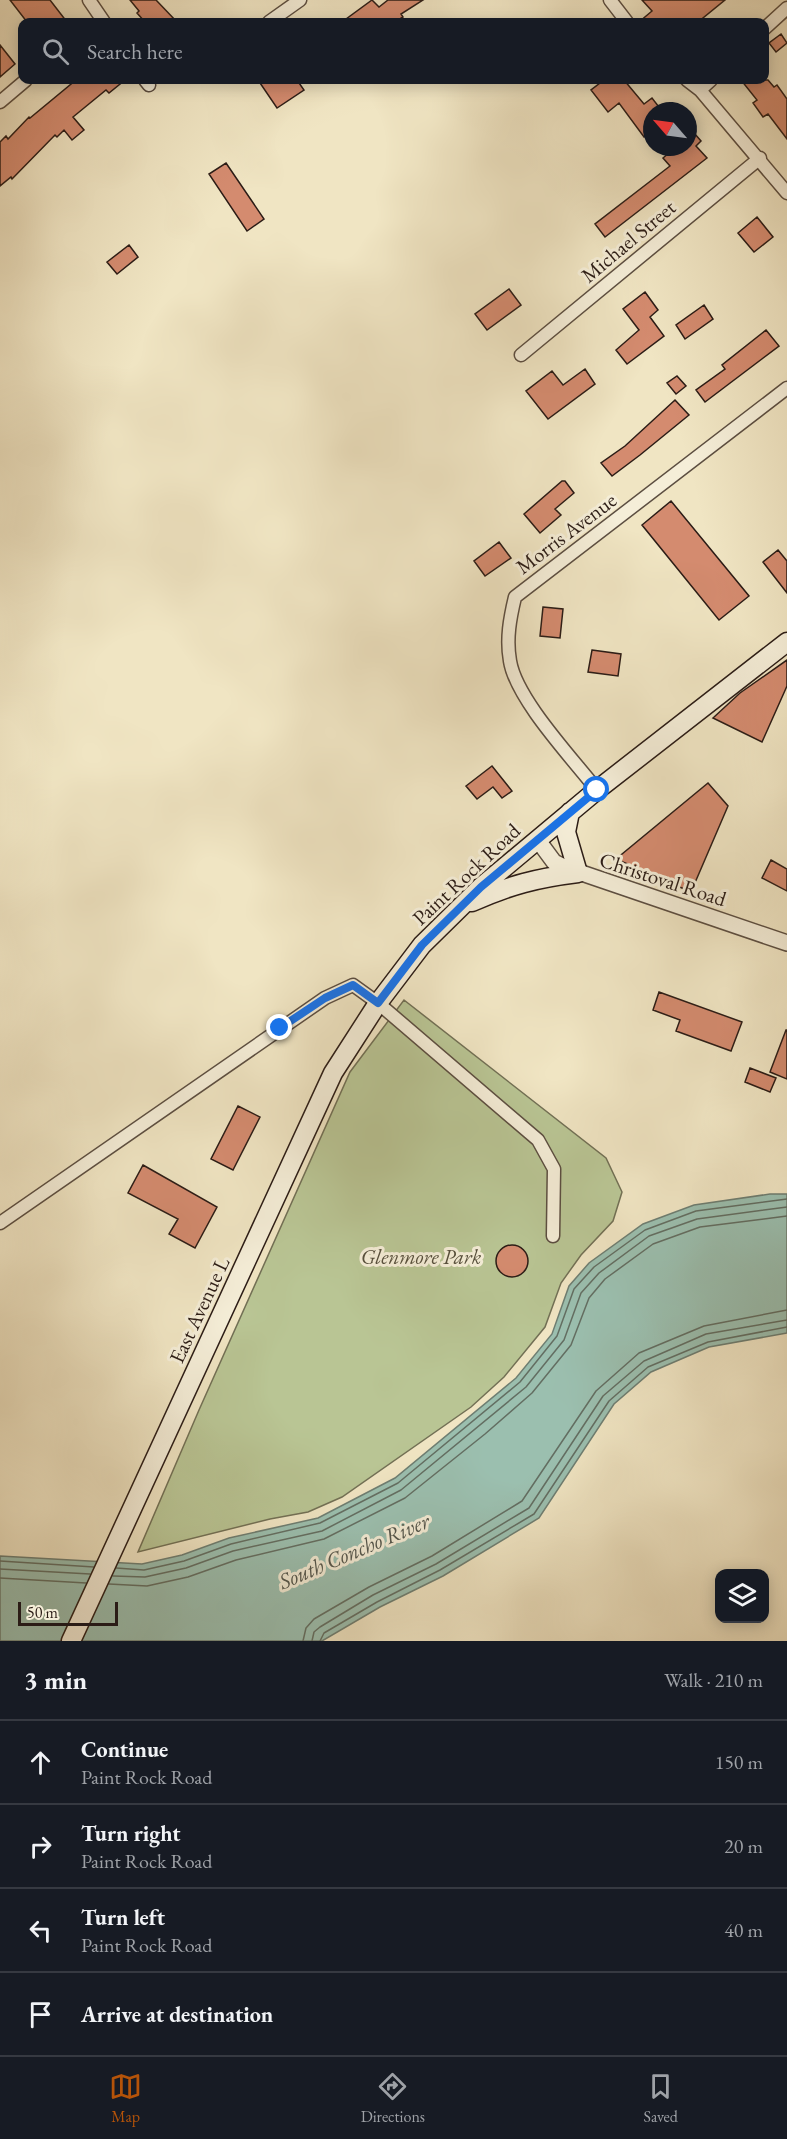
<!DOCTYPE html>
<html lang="en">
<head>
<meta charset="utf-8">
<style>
	:root { --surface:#171b24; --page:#242831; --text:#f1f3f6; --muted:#9ea1a6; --line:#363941; --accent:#b45309 }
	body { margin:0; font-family:"EB Garamond",serif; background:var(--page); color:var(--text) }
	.controls { position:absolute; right:18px; bottom:18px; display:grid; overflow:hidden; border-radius:12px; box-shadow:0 3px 15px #0003 }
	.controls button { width:54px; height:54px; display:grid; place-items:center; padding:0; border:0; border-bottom:2px solid var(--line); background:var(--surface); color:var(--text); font:30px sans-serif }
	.compass { position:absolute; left:643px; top:102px; width:54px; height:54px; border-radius:50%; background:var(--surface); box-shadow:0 3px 15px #0003; rotate:298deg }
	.scale { position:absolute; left:18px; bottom:15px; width:100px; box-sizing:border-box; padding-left:6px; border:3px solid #2b1c16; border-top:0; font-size:16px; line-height:21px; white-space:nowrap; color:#2b1c16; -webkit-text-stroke:4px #f5eed8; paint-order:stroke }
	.stop { position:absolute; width:18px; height:18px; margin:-14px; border:4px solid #1a73e8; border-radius:50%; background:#fff }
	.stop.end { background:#1a73e8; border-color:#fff; box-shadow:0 2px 6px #0008 }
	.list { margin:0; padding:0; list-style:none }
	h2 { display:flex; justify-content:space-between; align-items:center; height:78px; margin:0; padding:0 24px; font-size:26px }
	h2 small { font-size:20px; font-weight:400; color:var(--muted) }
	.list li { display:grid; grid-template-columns:39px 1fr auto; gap:18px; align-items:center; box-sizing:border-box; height:84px; padding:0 24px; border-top:2px solid var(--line) }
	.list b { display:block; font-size:22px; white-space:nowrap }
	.list p { margin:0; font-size:20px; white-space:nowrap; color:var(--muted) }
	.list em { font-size:20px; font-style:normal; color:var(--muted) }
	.icon { flex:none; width:33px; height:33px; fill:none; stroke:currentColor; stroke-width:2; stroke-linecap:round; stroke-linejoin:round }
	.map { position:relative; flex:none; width:787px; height:1641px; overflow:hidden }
	.search { position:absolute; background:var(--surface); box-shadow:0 3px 15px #0003; left:18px; right:18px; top:18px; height:66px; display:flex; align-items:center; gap:15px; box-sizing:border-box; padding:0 21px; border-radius:12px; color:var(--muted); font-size:22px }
	.sheet { height:414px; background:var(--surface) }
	nav { display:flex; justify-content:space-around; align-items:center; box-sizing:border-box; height:84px; border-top:2px solid var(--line); background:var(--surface); font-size:16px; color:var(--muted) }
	nav a { display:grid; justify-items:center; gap:3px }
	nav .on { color:var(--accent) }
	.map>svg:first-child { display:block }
	.green { fill:#b9c594; stroke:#727055; stroke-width:1.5 }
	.water { fill:#9bbfaf; stroke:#6e7e72; stroke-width:1.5 }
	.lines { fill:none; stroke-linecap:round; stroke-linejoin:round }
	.shore { stroke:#636e62; stroke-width:1.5 }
	.building { fill:#d48b6f; stroke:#2b1c16; stroke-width:1.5 }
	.minor-casing { stroke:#5c4e41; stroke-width:15 }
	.tertiary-casing { stroke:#5c4e41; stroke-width:18 }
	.secondary-casing { stroke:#2b1c16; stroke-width:21 }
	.minor { stroke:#f5eed8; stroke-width:12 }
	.tertiary { stroke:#f5eed8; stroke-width:15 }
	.secondary { stroke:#f5eed8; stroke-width:18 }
	.route { stroke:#1a73e8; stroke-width:8 }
	.labels { text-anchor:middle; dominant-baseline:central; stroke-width:6; stroke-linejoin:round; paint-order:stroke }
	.street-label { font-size:21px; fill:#2b1c16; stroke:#f5eed8 }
	.park-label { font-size:21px; font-style:italic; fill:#564f3c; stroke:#f5eed8 }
	.water-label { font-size:22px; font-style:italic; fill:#52554c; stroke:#f5eed8 }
</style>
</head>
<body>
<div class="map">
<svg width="787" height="1641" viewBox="0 0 787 1641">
	<rect width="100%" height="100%" fill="#f0e5c3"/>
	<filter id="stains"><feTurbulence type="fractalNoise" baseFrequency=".00333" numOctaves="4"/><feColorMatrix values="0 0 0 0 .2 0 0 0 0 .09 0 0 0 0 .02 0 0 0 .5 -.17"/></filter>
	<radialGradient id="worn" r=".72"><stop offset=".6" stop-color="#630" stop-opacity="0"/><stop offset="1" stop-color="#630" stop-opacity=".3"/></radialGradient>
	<path class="green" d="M404,1000L606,1158L622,1192L613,1221L581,1255L561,1283L545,1327L504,1377L471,1407L342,1497L308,1512L270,1519L138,1552L199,1410L350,1072Z"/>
	<path class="water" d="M770,1194H787V1333L709,1347L651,1372L614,1404L539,1518L443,1576L380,1607L322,1641H0V1556L142,1564L182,1555L229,1538L318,1518L395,1478L516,1378L552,1334L569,1286L589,1263L643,1224L694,1205Z"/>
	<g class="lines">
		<path class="shore" d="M0,1561L94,1567
			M116,1568L144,1570L184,1561L231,1544L320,1523L398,1483L520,1382L557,1336L574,1289L594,1267L645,1230L696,1211L787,1199
			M0,1569L90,1574
			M113,1576L145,1577L186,1568L233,1551L322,1531L401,1490L526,1387L564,1340L581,1293L599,1273L649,1236L697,1219L787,1207
			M0,1578L86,1583
			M109,1584L147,1586L188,1577L236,1560L324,1539L405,1498L485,1434L532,1393L571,1345L589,1298L605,1279L653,1244L700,1227L787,1216
			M303,1641L306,1628L314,1619L369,1587L432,1556L522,1501L596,1391L639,1353L704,1326L787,1310
			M312,1641L314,1632L320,1627L373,1595L436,1564L529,1508L603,1396L644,1361L706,1334L787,1320
			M320,1641L324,1633L377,1602L440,1570L534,1514L609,1401L648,1367L708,1342L787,1327"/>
	</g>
	<path class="building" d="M10,0H50L67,22H27Z
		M130,0H156L177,22H145L137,13L139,11Z
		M372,0L379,7L388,0H423L401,14L403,17L395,22H342Z
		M642,0H725L698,22H639L652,11Z
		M781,34L787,43L776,52L769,43Z
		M0,45L15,64L0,77Z
		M76,80H125L109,93L106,90L73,117L84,130L72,140L64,130L57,137L55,135L12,179L11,177L0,186V142L6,136L8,139L29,117L30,118Z
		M258,80H297L304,90L277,108Z
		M604,80H624L644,104L652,98L662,111H652V131L644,137L619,103L608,112L591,90Z
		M741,80H768L774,87L777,85L787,99V139L768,114L763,117L753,103L757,100Z
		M688,126L701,141L696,146L707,158L605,237L595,224L670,166L663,158L676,147H688Z
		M226,163L264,219L247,231L209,174Z
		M757,217L773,237L754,252L738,233Z
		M129,245L138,257L117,274L107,262Z
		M509,289L521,305L487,330L475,314Z
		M645,292L658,310L650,317L664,336L627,364L616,350L639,330L623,309Z
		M704,305L713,319L685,339L676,325Z
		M766,330L779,346L705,402L696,390L725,369L722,365Z
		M585,369L595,384L548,419L526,391L552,371L563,385Z
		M677,376L686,386L676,394L667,383Z
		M675,400L689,415L640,455L612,476L601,463L625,446Z
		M562,481H565L574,493L555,509L561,515L540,533L524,514Z
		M671,501L749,596L719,620L642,525Z
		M499,542L511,558L485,576L474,561Z
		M778,550L787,561V593L763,562Z
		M543,607L563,609L560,638L540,636Z
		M592,650L621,654L618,676L588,672Z
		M787,660V686L762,742L713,718L740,693Z
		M492,766L512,791L502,798L493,787L477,799L466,786Z
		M708,783L728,806L691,892L616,859Z
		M771,860L787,869V891L762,878Z
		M659,992L742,1022L731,1051L676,1031L680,1020L653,1010Z
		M786,1030H787V1079L770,1072Z
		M750,1068L776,1078L770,1092L745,1082Z
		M238,1106L260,1117L233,1170L211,1159Z
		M143,1165L217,1207L195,1248L169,1234L178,1219L128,1193Z
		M496 1261a16 16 0 1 1 32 0a16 16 0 1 1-32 0Z"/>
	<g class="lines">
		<defs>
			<path id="minor" d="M89,0L104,22
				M610,0L627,22
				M269,22L300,0
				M764,29L787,8
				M145,80L149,85
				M687,80L700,90L787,193
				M700,90L711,80
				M0,102L26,80
				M521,355L760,158
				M597,790C572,758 516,699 510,661C506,639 510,618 515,597L787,388
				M0,1223L325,998L353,985L378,1003L538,1140L554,1169L553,1236"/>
			<path id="tertiary" d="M537,839L554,862L564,867L787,943"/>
			<path id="secondary" d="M472,902C510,885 537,878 578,873L566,832L570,812
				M71,1641L333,1073L378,1003L422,945L481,887L597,790L787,642"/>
		</defs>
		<use href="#minor" class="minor-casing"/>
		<use href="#tertiary" class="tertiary-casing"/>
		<use href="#secondary" class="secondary-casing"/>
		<use href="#minor" class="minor"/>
		<use href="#tertiary" class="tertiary"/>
		<use href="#secondary" class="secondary"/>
	</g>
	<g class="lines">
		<path class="route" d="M280,1028L325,998L353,985L378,1003L422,945L481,887L597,790"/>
	</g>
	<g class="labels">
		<g class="street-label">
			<text transform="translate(628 241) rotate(-40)">Michael Street</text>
			<text transform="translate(566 533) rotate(-37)">Morris Avenue</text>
			<text transform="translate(466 874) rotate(-43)">Paint Rock Road</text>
			<text transform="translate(663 879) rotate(18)">Christoval Road</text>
			<text transform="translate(199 1310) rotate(-65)">East Avenue L</text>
		</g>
		<g class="park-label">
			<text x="421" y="1256">Glenmore Park</text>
		</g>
		<g class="water-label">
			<text transform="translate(354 1551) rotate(-23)">South Concho River</text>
		</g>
	</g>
	<rect width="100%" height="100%" filter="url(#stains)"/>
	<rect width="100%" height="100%" fill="url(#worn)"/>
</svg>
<div class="controls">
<button><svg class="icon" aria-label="layers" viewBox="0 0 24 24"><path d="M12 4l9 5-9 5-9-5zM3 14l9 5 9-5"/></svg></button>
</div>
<svg class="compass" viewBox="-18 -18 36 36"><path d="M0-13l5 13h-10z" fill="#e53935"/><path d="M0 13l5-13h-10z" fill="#9ea1a6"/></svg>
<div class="scale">50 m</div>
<div class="stop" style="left:597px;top:790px"></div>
<div class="stop end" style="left:280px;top:1028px"></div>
<div class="search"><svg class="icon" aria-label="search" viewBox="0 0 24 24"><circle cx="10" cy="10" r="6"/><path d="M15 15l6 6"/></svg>Search here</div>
</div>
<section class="sheet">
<h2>3 min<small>Walk · 210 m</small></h2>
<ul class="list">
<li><svg class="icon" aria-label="ahead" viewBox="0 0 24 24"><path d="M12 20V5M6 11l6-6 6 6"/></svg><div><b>Continue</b><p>Paint Rock Road</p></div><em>150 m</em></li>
<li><svg class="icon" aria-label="right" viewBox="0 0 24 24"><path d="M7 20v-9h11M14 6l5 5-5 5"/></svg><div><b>Turn right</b><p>Paint Rock Road</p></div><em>20 m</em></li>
<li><svg class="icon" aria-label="left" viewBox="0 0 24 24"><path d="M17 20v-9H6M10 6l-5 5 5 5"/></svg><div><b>Turn left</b><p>Paint Rock Road</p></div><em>40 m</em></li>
<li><svg class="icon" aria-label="arrive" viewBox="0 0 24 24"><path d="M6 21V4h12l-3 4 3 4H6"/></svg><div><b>Arrive at destination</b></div></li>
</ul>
</section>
<nav>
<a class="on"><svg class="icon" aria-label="map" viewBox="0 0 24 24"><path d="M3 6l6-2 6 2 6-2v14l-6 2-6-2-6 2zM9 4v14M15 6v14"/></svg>Map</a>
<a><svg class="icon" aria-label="directions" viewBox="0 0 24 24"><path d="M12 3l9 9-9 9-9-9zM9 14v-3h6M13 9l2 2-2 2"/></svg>Directions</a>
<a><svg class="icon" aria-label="saved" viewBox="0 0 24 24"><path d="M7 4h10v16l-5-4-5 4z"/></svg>Saved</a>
</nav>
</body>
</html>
